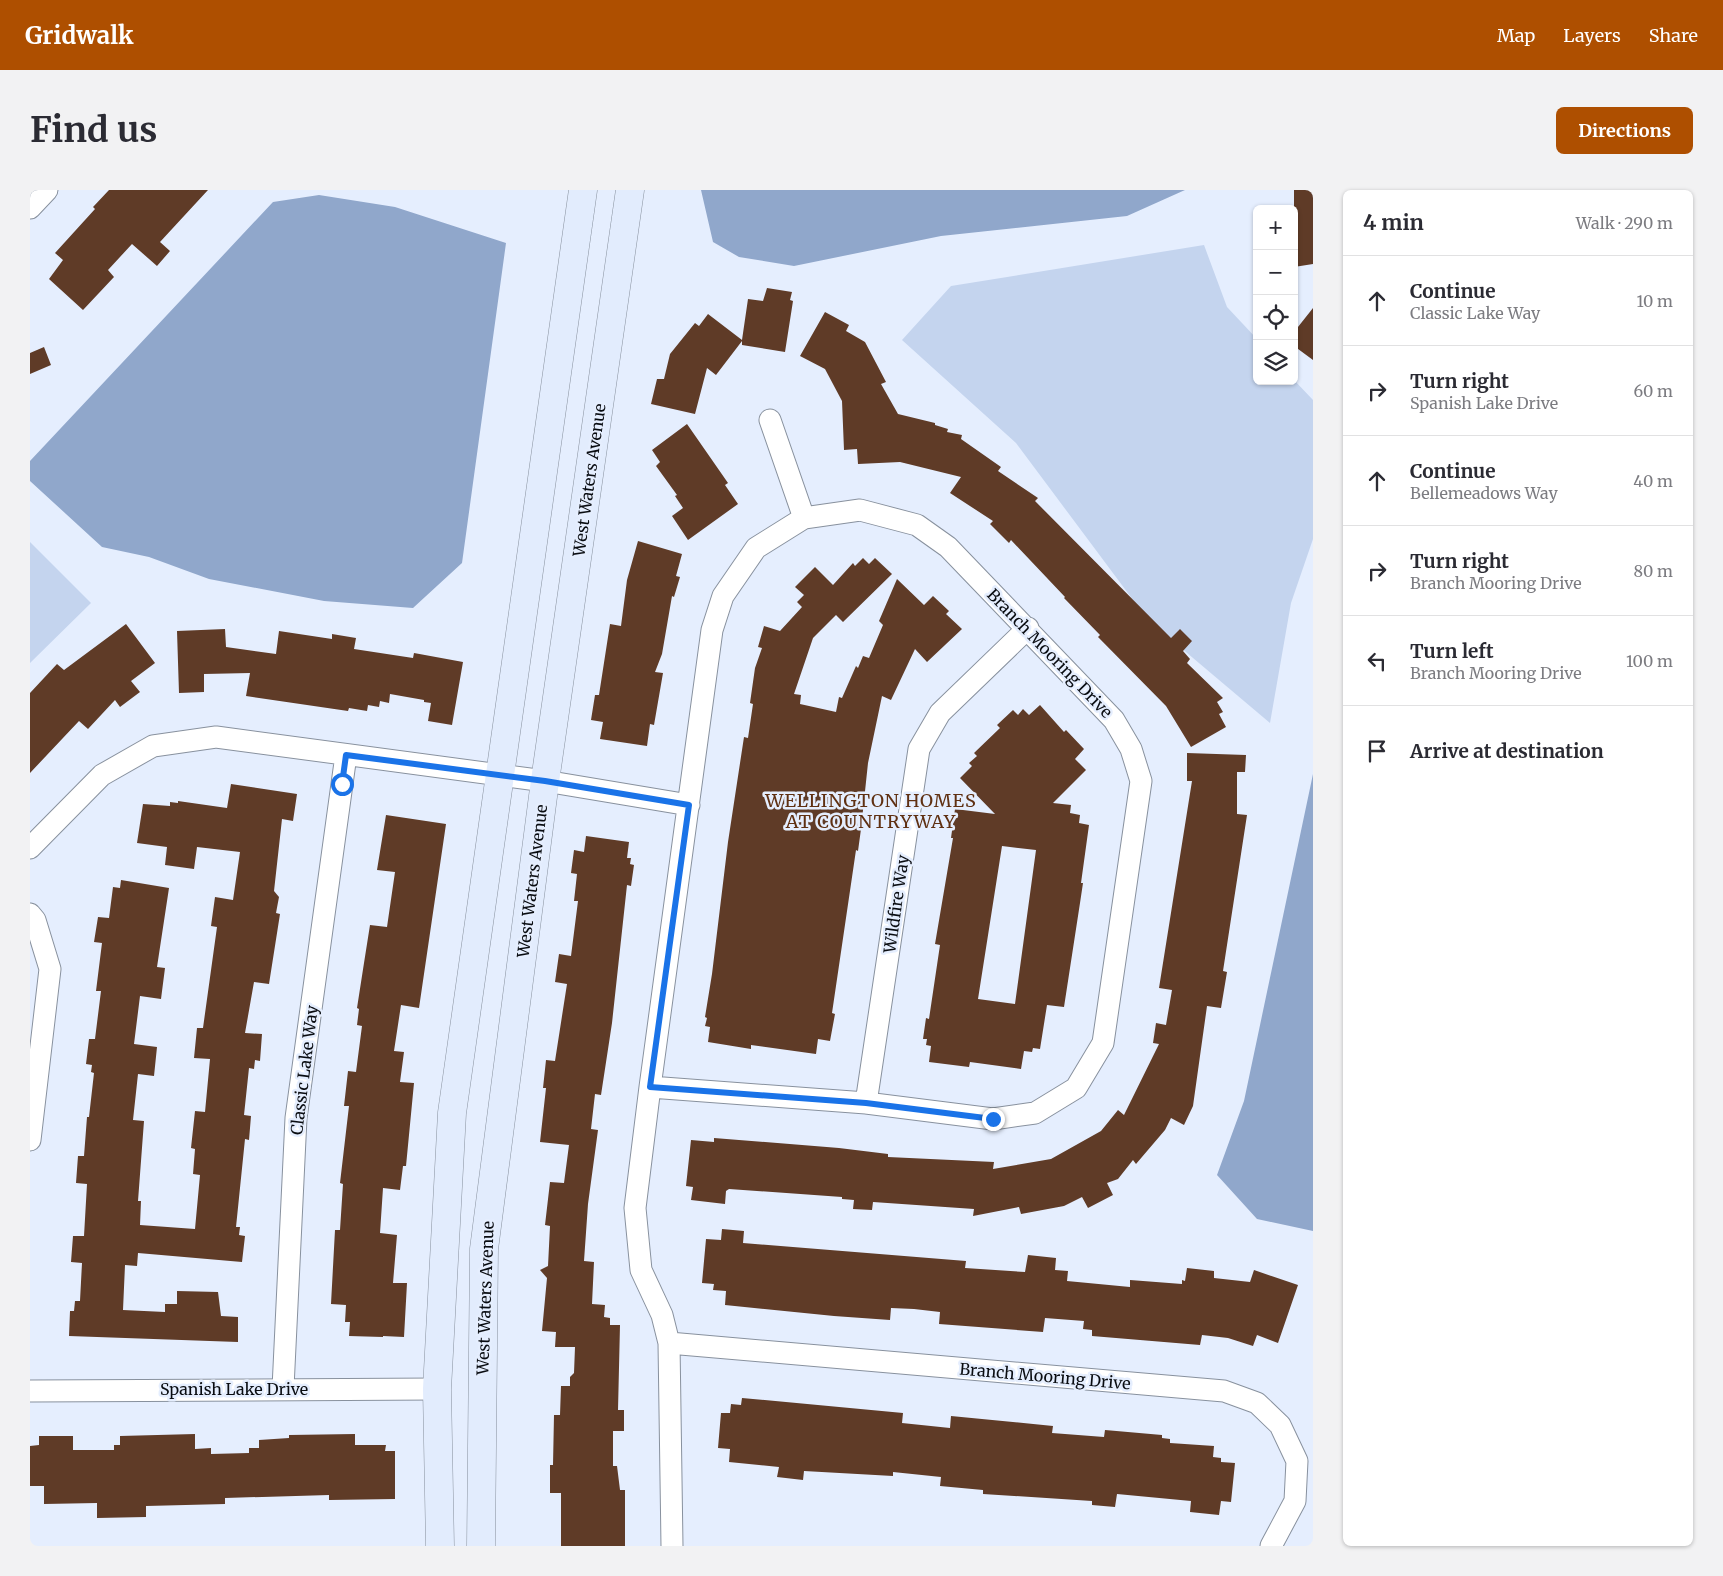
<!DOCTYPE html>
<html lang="en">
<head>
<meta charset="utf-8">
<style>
	:root { --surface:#fff; --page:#f2f2f3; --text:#2b2b33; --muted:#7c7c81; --line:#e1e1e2; --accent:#ae4f00 }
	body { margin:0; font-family:Merriweather,serif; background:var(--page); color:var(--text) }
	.controls { position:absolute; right:15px; top:15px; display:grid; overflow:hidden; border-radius:8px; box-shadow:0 1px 4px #0004 }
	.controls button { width:45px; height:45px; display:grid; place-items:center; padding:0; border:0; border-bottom:1px solid var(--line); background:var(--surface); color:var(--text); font:25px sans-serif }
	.stop { position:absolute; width:15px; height:15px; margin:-11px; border:4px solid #1a73e8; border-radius:50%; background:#fff }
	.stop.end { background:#1a73e8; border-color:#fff; box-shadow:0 1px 5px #0008 }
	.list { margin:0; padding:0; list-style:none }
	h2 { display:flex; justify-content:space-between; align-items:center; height:65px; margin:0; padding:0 20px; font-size:21px }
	h2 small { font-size:16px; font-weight:400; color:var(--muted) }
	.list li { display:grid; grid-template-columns:32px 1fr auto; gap:15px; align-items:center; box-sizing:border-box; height:90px; padding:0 20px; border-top:1px solid var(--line) }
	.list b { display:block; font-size:19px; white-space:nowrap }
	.list p { margin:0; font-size:16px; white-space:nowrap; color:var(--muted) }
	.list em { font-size:16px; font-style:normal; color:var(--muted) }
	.icon { flex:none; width:28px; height:28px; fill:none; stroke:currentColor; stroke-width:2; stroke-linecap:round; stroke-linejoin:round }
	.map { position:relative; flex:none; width:1283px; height:1356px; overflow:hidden; border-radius:8px }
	header { display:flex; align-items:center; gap:30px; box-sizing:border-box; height:70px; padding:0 25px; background:var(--accent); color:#fff }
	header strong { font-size:24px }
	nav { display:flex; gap:28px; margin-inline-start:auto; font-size:18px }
	.intro { display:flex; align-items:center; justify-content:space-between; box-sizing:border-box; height:120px; padding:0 30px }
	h1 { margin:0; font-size:35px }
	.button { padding:12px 22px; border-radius:8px; background:var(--accent); color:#fff; font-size:18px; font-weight:700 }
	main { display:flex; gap:30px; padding:0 30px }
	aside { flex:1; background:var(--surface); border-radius:8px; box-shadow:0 1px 4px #0004 }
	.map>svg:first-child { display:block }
	.green { fill:#c4d4ee }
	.water { fill:#90a7cb }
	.building { fill:#5f3b27; fill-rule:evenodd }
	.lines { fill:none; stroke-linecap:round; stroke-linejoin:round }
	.street-casing { stroke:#88919e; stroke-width:23 }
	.secondary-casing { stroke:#88919e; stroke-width:29 }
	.street { stroke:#fff; stroke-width:21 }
	.secondary { stroke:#e2ecfd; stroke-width:28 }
	.route { stroke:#1a73e8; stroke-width:6 }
	.labels { text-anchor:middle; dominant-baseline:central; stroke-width:5; stroke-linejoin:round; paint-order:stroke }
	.street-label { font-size:16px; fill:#090c11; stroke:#e5eefe }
	.neighbourhood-label { font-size:18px; letter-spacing:1px; fill:#5f3012; stroke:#e5eefe }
</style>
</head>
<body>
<header>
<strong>Gridwalk</strong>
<nav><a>Map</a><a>Layers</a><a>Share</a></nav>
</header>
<div class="intro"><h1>Find us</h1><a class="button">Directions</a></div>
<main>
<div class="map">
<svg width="1283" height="1356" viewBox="0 0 1283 1356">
	<rect width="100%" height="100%" fill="#e5eefe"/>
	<path class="green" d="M1174,55L1197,117L1227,149V191L1264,190L1283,210V349L1261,413L1240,533L1118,430L986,253L872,150L921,96Z
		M0,352L61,413L0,473Z"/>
	<path class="water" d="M671,0H1155L1097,26L911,46L764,76L709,67L683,52Z
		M289,5L365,17L476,53L432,373L383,418L294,411L179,389L119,367L72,357L0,291V271L243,12Z
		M1283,584V1041L1227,1029L1187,985L1214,911Z"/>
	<path class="building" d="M79,0H178L130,52L140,61L127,76L102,54L78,80L84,87L53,120L19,89L33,70L25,63L65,19L63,17Z
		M1264,0H1283V74L1264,77Z
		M737,98L762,102L760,110L763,111L755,162L712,155V151L686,185L677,178L665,224L621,214L627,189H634L640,164L665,133L669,136L678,124L712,150L718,109L733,111Z
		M1283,118V170L1264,156V142Z
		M795,122L819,135L816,141L835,152L856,192L851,194L868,224L905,233V235L918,239L917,242L932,245L931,249L971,277L968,281L1008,308L1005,311L1141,448L1150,439L1162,451L1153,461L1160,469L1157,473L1193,508L1187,512L1193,522L1189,524L1196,537L1161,557L1136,516L1068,447L1070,445L1034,408L1035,407L981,350L979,353L960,334L963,331L920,303L931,287L870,272L828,274L827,259L814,260L812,211L795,179L770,166Z
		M14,157L21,175L0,184V163Z
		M657,234L698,293L695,295L708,314L658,350L642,326L653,318L645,306L647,305L626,276L630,272L622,260Z
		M608,351L652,364L646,386L650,387L644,407L642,406L632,464L625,482L633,483L624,535L620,534L617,556L570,549L573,532L561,530L565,505H569L580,434L591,436L597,390Z
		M833,368L839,374L845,368L862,384L813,432L806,425L783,448L764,504L771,505L770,514L806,522L809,507L812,508L826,476L828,478L833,466L839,468L853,435L849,431L867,389L894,415L903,406L919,421L916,424L932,439L897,472L885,459L861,510L852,506L838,573L831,639L828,661L826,660L802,823L805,824L800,851L788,849L786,864L721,855V859L678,852L680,837L675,836L677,828L675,827L682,784L698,652L714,547L718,548L723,514L720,513L725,478L732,458L728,457L734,436L750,441L772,417L767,412L774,405L765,397L785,377L803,395L823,373L825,376Z
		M96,434L125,473L101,491L110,502L90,517L85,510L58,539L49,531L0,583V503L27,474L34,480Z
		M195,439L196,457L246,464L249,441L302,449V444L326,448L324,459L383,468L384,463L433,472L422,535L398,531L401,513L394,512V510L360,504L359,513L350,511L349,517L338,515L337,521L319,518L318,521L216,506L220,483L174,484V502L149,503L147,441Z
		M1010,515L1034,542L1036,540L1054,559L1045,569L1056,580L1023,613L1041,615L1040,623L1050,625L1049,633L1059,635L1051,693H1053L1050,713L1034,817L1017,815L1010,859L1003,858L1002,862L994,861L991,879L940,872L939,877L899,872L901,856L896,855L897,849H893L896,828L899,829L910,755L905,754L923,648H921L925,619L965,624L930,588L942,576L939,573L947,566L944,563L970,538L967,535L983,520L988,525L993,519L999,525ZM972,656L1006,660L985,814L948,809Z
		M1157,563L1216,565L1215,582H1207V624L1217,625L1193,781L1197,782L1191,818L1177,816L1163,916L1154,935L1141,928L1135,940L1106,974L1103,970L1088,989L1077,993L1083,1005L1058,1018L1052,1007L1034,1016L991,1024L989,1017L943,1026L944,1019L843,1012L842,1020L823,1019L824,1010L812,1009V1007L699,999L696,1001L695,1014L661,1010L663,997L656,996L661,950L684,952V948L809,958L858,964V967L964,972L963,979L1021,969L1071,941L1088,920L1094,925L1129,854L1123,853L1126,833L1136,835L1142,800L1129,798L1162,591H1157Z
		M201,594L267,604L263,631L252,629L244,701L249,707L246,723L250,724L239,794L224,792L215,843L232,844L230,871L225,870L224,879L219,878L214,925L221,926L219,950L215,949L206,1037H210L209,1045L215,1046L212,1072L108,1063L107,1076L95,1075L93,1120L135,1122V1114H147V1101L188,1102L191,1126L208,1127V1152L39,1146L40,1121H44L45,1111H50L52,1073L41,1072L43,1046H54L57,994L46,993L48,966H54L57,927H59L64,883L61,882L62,875L56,874L59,849H65L71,801H66L72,753L64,752L68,727L79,728L83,697L90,698L91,690L139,698L127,777L135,778L131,809L110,806L104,854L127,857L124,886L108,884L103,930L114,931L108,1011H111L110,1035L165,1039L170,985L163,984L165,959L161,958L165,921L175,922L180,869L164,868L167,838H173L187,737L181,736L185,707L203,710L210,662L167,657L164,679L135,675L137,657L107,653L113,614L140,616V612L148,613V611L197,618Z
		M356,625L416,634L389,818L371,815L364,861L374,862L370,892L384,893L376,976H373L370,1000L353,998L350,1043L367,1045L363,1093H377L374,1147L353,1146V1147L319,1146L320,1132H315L316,1115L301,1114L305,1040H310L313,994L310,993L319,916H314L318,881L326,882L332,836L327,835L329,819L327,818L334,773L340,735L357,737L365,682L347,680Z
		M556,646L599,652L597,668H601L600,674L604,675L601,696L597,695L582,833L571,905L565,904L561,939L568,940L558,1014L554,1071L564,1072L562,1114L575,1115L574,1127L580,1128V1135H590L588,1220H594V1241H583V1276H587L590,1300H595V1356H531V1303H520V1275H523L524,1225H530L531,1196H540V1187L544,1183L545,1157H525L526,1142L512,1141L517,1088L510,1080L518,1076L520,1036L515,1035L520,992L534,993L539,955L510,952L516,898H513L516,870L525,871L537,794L525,792L529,764L541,766L548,711H544L547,684L541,683L544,660L554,662Z
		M692,1039L714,1041L713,1053L936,1071L935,1078L995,1082L998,1065L1026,1068L1025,1080L1038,1081L1037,1091L1100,1097V1090L1152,1094V1090L1155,1091L1157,1078L1184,1081V1088L1220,1092L1224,1080L1268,1095L1248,1153L1227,1145L1223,1156L1198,1148L1172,1145L1170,1155L1062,1146V1140L1053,1139L1054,1131L1015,1128L1013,1142L909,1134L910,1122L884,1119L861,1118L860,1130L804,1126L695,1115L696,1101L683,1100L684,1094L672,1093L676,1049L691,1050Z
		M712,1208L873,1223L872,1233L920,1238L921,1226L1023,1236L1022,1243L1074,1247L1075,1240L1132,1245V1248L1140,1249V1253L1184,1256L1183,1267L1191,1268V1272L1205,1273L1201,1312L1191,1311L1189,1325L1160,1322L1161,1311L1087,1304L1085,1317L1062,1315V1311L953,1304V1300L910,1296L911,1287L863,1282V1286L774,1281L773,1290L747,1287L749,1277L699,1272L700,1259L688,1258L691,1223H700L701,1214L711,1215Z
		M165,1244V1259L181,1258V1264L219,1263V1258H229V1250L259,1248V1245L325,1244V1255H356L355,1261H365V1309L299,1310V1305L195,1308V1314L116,1316V1327L67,1328V1313L14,1314V1296H0V1256L9,1255V1246H43V1260H84V1255H90V1246Z"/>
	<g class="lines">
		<defs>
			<path id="street" d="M0,18L17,0
				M740,230L774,328
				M0,658L72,585L123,556L186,547L515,591L659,615
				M0,724L5,730L20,779L0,950
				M620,897L836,913L963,929L1005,923L1046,898L1073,853L1111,591L1101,559L1084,530L918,357L887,335L830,320L774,328L726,358L693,406L682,440L620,897L605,1018L611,1080L632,1125L639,1153L642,1356
				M836,913L889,559L910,523L998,438
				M639,1153L1194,1201L1227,1213L1250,1235L1267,1271L1265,1311L1241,1356
				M253,1198L266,928L316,565
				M0,1201L407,1199"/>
			<path id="secondary" d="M410,1356L407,1199L422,923L553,0
				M451,1356L454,1059L515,591L600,0"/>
		</defs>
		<use href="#street" class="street-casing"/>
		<use href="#secondary" class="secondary-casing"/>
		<use href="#street" class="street"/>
		<use href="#secondary" class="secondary"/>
	</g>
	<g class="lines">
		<path class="route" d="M312,594L316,565L515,591L659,615L620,897L836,913L963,929"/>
	</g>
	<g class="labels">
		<g class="street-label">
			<text transform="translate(559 290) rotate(-82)">West Waters Avenue</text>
			<text transform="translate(1020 463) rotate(46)">Branch Mooring Drive</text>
			<text transform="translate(502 691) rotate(-83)">West Waters Avenue</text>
			<text transform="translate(866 714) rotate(-82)">Wildfire Way</text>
			<text transform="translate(274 880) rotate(-83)">Classic Lake Way</text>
			<text transform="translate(455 1108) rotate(-88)">West Waters Avenue</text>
			<text transform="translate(1015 1186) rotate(5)">Branch Mooring Drive</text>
			<text x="204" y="1199">Spanish Lake Drive</text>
		</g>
		<g class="neighbourhood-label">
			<text x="841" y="610">WELLINGTON HOMES<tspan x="841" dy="21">AT COUNTRYWAY</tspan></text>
		</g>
	</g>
</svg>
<div class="controls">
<button>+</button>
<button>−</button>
<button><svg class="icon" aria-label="locate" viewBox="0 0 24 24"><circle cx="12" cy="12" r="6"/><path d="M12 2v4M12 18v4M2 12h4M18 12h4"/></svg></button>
<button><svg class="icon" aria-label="layers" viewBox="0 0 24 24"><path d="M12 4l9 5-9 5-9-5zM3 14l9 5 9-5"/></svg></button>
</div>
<div class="stop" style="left:312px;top:594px"></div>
<div class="stop end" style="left:963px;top:929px"></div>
</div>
<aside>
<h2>4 min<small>Walk · 290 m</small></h2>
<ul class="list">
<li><svg class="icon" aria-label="ahead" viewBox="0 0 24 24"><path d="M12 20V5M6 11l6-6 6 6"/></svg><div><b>Continue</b><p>Classic Lake Way</p></div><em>10 m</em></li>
<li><svg class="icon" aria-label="right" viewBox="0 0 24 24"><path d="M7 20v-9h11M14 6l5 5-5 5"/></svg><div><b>Turn right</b><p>Spanish Lake Drive</p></div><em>60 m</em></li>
<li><svg class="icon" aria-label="ahead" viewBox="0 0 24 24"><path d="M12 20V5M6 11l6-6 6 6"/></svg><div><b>Continue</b><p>Bellemeadows Way</p></div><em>40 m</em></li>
<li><svg class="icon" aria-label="right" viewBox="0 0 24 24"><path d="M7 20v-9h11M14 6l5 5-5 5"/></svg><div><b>Turn right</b><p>Branch Mooring Drive</p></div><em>80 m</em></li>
<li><svg class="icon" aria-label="left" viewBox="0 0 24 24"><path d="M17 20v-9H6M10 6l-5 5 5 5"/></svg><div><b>Turn left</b><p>Branch Mooring Drive</p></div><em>100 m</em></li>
<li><svg class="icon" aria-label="arrive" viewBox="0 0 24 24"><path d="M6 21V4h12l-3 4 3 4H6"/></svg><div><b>Arrive at destination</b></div></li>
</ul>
</aside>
</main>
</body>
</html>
